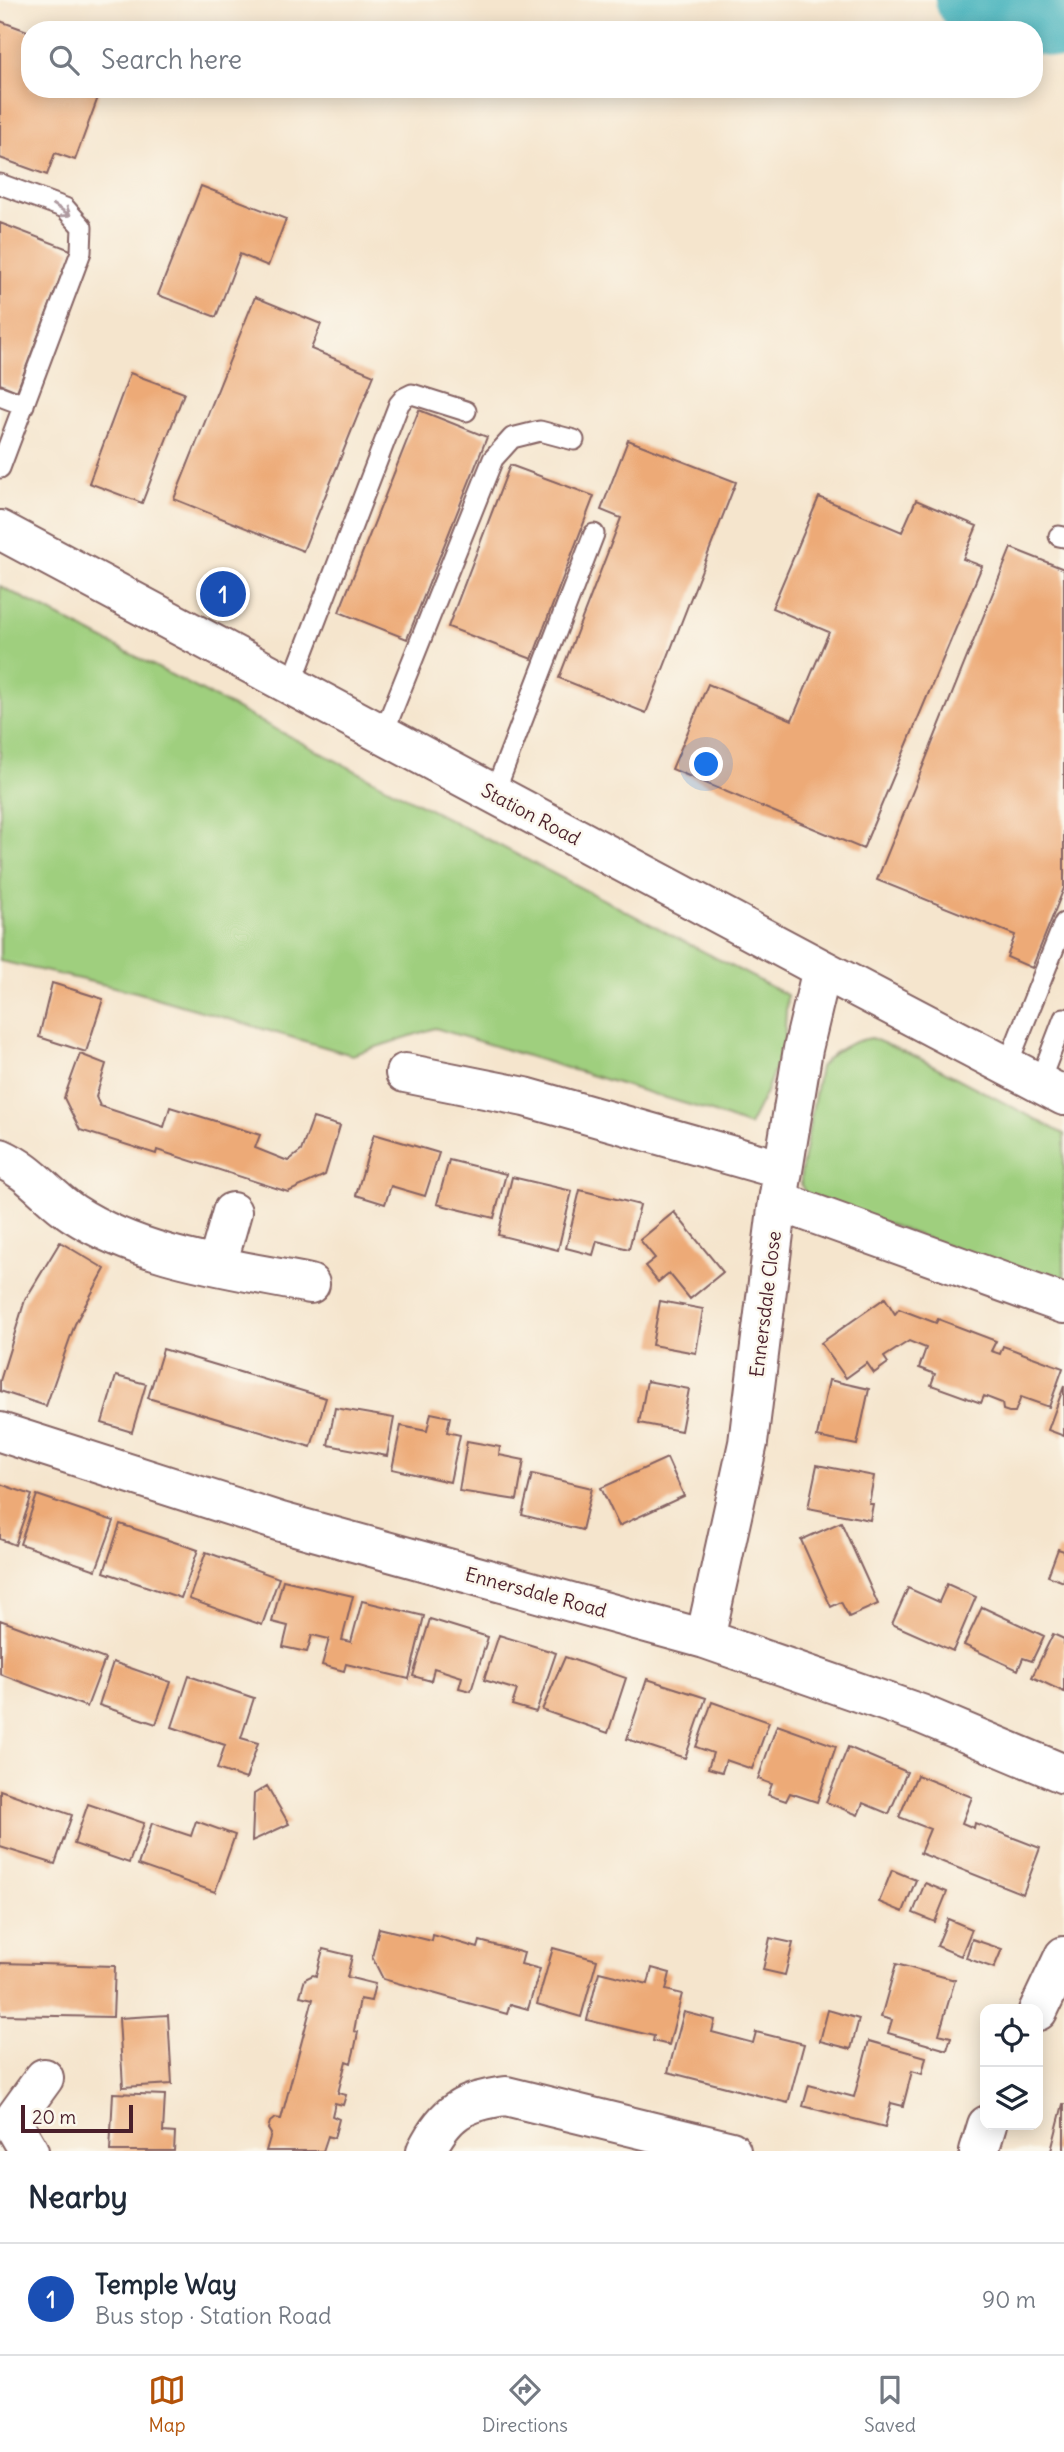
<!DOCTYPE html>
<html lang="en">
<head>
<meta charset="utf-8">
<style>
	:root { --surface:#fff; --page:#f2f2f3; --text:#1f2937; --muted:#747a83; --line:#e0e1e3; --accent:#b45309 }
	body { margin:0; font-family:Delius,sans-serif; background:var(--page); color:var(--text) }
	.controls { position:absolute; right:21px; bottom:21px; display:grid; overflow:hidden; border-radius:14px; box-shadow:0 4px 18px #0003 }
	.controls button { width:63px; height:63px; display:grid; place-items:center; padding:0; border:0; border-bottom:2px solid var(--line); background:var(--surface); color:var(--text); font:35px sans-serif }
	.scale { position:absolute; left:21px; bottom:18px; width:112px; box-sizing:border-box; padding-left:7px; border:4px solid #4a1f2b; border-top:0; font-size:19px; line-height:24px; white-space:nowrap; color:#4a1f2b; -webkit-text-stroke:5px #fbf7ec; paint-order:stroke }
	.you { position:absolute; left:707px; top:765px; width:24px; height:24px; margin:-18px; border:5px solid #fff; border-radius:50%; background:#1a73e8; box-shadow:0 0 0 10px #1a73e833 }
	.badge { display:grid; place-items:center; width:46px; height:46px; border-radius:50%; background:var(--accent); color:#fff; font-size:23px; font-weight:700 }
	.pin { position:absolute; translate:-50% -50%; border:4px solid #fff; box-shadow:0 2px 7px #0006 }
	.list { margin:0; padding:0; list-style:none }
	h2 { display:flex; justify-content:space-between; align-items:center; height:91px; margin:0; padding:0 28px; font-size:30px }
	h2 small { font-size:23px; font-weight:400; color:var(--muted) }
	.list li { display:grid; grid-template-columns:46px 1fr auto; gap:21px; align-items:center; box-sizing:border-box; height:112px; padding:0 28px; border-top:2px solid var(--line) }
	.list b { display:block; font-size:26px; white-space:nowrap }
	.list p { margin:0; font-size:23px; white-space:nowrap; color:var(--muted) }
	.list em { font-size:23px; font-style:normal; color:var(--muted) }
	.icon { flex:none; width:38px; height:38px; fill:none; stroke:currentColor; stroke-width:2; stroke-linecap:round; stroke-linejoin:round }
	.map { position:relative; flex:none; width:1064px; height:2151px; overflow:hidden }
	.search { position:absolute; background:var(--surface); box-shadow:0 4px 18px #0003; left:21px; right:21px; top:21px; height:77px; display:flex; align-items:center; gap:18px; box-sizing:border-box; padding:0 24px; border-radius:28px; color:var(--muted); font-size:26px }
	.sheet { height:203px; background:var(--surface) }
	nav { display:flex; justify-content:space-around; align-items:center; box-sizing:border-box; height:98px; border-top:2px solid var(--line); background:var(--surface); font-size:19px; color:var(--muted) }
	nav a { display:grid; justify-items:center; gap:4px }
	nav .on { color:var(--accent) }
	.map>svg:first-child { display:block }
	.green { fill:#9fcf7e; stroke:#747754; stroke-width:2 }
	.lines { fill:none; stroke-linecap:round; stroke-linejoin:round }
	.river { stroke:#41b1bb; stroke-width:66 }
	.building { fill:#edaa77 }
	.service-casing { stroke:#866464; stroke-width:23 }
	.minor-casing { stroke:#866464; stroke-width:42 }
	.service { stroke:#fff; stroke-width:19 }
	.minor { stroke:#fff; stroke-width:38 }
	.oneway { stroke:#ae9aa0 }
	.labels { text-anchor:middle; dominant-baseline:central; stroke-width:5; stroke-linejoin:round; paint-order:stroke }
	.street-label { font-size:19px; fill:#4a1f2b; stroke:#fbf7ec }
</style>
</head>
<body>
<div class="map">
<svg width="1064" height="2151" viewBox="0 0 1064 2151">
	<rect width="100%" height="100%" fill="#fbf7ec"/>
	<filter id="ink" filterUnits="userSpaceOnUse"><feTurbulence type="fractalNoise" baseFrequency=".0143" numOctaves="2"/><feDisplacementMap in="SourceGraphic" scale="14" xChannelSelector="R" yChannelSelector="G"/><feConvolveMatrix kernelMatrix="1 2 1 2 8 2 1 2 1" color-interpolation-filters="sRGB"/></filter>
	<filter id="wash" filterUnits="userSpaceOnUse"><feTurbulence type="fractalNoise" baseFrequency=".00686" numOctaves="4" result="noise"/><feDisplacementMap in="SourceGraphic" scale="28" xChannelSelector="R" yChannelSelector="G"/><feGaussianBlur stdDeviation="1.57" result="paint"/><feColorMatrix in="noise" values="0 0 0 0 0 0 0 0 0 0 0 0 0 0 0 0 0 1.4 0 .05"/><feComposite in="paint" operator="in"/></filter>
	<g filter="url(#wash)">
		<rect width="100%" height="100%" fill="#f5e5cd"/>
		<path class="green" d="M0,586L787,995L784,1044L765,1094L749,1126L706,1110L435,1028L352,1055L136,992L0,961Z
			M871,1038L919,1058L1064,1134V1289L806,1194L801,1185V1173L820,1067C834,1050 849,1042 871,1038Z"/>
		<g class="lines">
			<path class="river" d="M968,0L990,11L1064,26"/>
		</g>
		<g id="blocks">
			<path class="building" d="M0,21L30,32V89H101L75,160L55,153L47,175L0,158Z
				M201,186L286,219L268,266L240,254L216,317L158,295Z
				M0,223L71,250L17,391L0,384Z
				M255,297L321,324L311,349L374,375L303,551L174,499Z
				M130,373L184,393L142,503L89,483Z
				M419,410L487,437L407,639L339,612Z
				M628,440L736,482L646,713L559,678L621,518L601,510Z
				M510,465L594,496L532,659L448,627Z
				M819,497L902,532L916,500L977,526L963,559L982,566L863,849L672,769L708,684L792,720L829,632L772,608Z
				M1011,548L1064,569V888L1032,968L1007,957L1015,935L877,880Z
				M52,983L103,999L86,1052L39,1037Z
				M80,1054L106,1064L96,1097L100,1106L164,1127L170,1107L260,1135L255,1148L288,1161L301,1151L313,1118L340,1126L325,1175L288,1192L157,1150L156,1154L80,1130L64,1098Z
				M374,1134L439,1153L425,1196L391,1186L385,1204L356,1195Z
				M449,1160L506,1174L494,1218L437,1204Z
				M512,1177L572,1191L558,1250L498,1235Z
				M580,1190L640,1205L629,1249L597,1241L593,1255L566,1248Z
				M674,1212L723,1272L690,1299L669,1273L658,1282L645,1266L655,1258L640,1240Z
				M60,1242L105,1269L75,1324L46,1406L0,1391V1381L25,1300Z
				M885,1298L895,1314L899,1309L936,1323L938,1319L996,1341L991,1351L1000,1354L1003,1346L1063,1368L1049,1407L1021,1397L1015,1412H1009L1003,1410L1002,1403L984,1396L981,1403L931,1385L935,1374L919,1368L926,1348L909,1341L884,1357L888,1363L874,1373L867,1363L846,1378L821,1343Z
				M660,1301L703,1309L696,1353L652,1345Z
				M163,1349L326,1398L311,1447L148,1398Z
				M116,1376L146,1384L132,1432L102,1423Z
				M829,1380L869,1389L857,1445L817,1437Z
				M647,1381L689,1389L681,1431L639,1423Z
				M1064,1386V1436L1048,1430Z
				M335,1408L394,1418L387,1456L328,1445Z
				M431,1413L450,1417L447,1432L460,1435L450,1482L392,1469L401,1426L427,1431Z
				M467,1441L500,1447L499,1455L524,1460L517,1500L459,1491Z
				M667,1458L684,1496L619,1526L601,1488Z
				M817,1465L874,1476L869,1504H873L870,1520L808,1508Z
				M532,1474L592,1488L582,1530L522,1515Z
				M0,1484L32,1495L15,1545L0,1539Z
				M37,1495L114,1521L96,1570L20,1544Z
				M841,1522L878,1604L849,1617L841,1602L831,1607L801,1540Z
				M120,1524L198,1550L181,1598L104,1572Z
				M1058,1549L1064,1551V1582L1048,1576Z
				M206,1552L279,1578L262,1625L189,1599Z
				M283,1580L353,1596L342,1640L351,1642L362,1601L424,1616L409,1679L346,1664L344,1671L322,1665L329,1639L312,1635L307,1652L283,1647L288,1626L272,1622Z
				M947,1584L976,1597L953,1651L892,1624L908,1588L939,1602Z
				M982,1607L1044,1636L1032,1661L1023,1658L1018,1670L964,1645Z
				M430,1619L488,1637L471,1691L459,1688L462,1677L434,1668L431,1681L413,1676Z
				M0,1620L105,1659L87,1707L0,1674Z
				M1053,1634L1064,1639V1692L1032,1677Z
				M499,1635L556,1653L536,1712L512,1705L517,1690L484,1680Z
				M565,1657L626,1678L608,1733L542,1710Z
				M113,1662L171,1682L156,1724L99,1705Z
				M189,1676L254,1698L241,1738L258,1743L246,1779L217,1769L225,1745L172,1727Z
				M647,1679L706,1698L685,1758L627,1739Z
				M712,1702L769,1722L752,1769L726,1760L722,1772L708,1768L713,1753L696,1747Z
				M777,1725L836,1746L817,1802L790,1793L786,1801L768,1795L772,1784L758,1779Z
				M848,1747L907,1772L889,1814L863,1803L858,1815L826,1802Z
				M917,1775L972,1797L962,1823L974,1828L975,1823L1040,1848L1023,1894L920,1853L930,1829L899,1817Z
				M267,1786L289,1824L252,1841L254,1794Z
				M0,1790L72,1815L55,1864L0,1847Z
				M88,1804L144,1823L129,1863L74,1844Z
				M196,1821L235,1835L215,1892L138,1865L152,1823L191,1836Z
				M892,1870L916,1880L903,1912L879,1902Z
				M925,1883L947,1892L935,1922L913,1913Z
				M948,1919L972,1929L961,1956L937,1946Z
				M379,1928L432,1941L433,1935L478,1948L480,1941L524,1953L521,1964L540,1969L528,2009L510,2004L507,2014L383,1979L372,1957Z
				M770,1938L793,1943L785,1975L763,1970Z
				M972,1939L1002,1949L994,1968L966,1958Z
				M553,1948L597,1960L581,2017L537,2004Z
				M323,1949L352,1956L347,1977L375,1984L371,2001L360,1999L354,2031L358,2032L355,2047L351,2063L346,2061L338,2093L346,2095L343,2105L335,2103L332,2116L339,2119L334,2138L328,2136L323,2151H266L271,2134L268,2129L270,2122L275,2118L281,2119L313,1999L300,1996L305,1979L313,1975L316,1976Z
				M0,1963L115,1966L113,2017L0,2015Z
				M896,1964L955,1980L939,2034L951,2037L947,2050L888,2033L892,2020L881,2017Z
				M652,1968L670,1973L666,1990L682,1994L669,2045L653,2041L654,2036L587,2020L599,1972L648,1984Z
				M828,2010L859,2019L851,2049L820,2041Z
				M684,2012L715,2020L712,2032L753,2043L756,2032L804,2044L788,2103L668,2072Z
				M168,2015L172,2084L123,2087L119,2018Z
				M869,2041L926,2057L922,2074L912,2071L903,2106L891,2103L885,2127L803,2106L809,2085L854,2097Z
				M113,2093L165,2095L163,2132L175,2133L174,2151H110Z
				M1064,2104V2151H1051L1063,2104Z"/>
		</g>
	</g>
	<g filter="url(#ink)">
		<use href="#blocks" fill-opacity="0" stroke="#866464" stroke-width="2"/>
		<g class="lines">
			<defs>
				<path id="service" d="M0,184L65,208L82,227L81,252L0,468
					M0,396L24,405
					M1059,536L1064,537
					M291,685L399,404L404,398L412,394L466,411
					M383,734L493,459L512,438L540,431L574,440
					M494,794L594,534
					M1007,1066L1064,923
					M1039,1083L1064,1018"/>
				<path id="minor" d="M0,530L822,969L1064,1096
					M405,1073L525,1097L783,1170
					M0,1158C32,1172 46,1195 73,1213C142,1258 231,1268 310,1284
					M778,1201L1064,1304
					M217,1265L232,1212
					M0,1432L281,1522L705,1639L921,1714L1064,1774
					M705,1639L748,1443L778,1201L803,1049L822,969
					M1038,2011L1064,1956
					M29,2151L12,2122L44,2078
					M426,2151C446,2111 463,2102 506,2096L731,2151
					M979,2151L987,2125"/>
			</defs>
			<use href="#service" class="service-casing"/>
			<use href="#minor" class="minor-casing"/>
			<use href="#service" class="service"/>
			<use href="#minor" class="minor"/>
		</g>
		<defs><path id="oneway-shaft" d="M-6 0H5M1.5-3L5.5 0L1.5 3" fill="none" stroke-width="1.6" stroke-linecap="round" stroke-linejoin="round" transform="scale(1.75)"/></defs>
		<use class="oneway" href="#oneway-shaft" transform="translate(62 210) rotate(33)"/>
	</g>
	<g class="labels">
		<g class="street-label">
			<text transform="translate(531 814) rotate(28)">Station Road</text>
			<text transform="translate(765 1304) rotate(-83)">Ennersdale Close</text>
			<text transform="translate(536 1592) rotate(15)">Ennersdale Road</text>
		</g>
	</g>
</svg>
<div class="controls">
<button><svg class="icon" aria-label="locate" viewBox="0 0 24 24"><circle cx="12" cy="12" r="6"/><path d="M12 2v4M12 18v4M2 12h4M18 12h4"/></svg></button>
<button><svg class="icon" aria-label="layers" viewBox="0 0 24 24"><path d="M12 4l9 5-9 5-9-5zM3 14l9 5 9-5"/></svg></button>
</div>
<div class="scale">20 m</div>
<div class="you"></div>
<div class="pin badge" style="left:223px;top:594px;background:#1a4fb4">1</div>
<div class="search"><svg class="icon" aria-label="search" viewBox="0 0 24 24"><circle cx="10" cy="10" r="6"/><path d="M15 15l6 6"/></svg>Search here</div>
</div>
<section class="sheet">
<h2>Nearby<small></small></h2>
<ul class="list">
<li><span class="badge" style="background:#1a4fb4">1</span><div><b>Temple Way</b><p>Bus stop · Station Road</p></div><em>90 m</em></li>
</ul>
</section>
<nav>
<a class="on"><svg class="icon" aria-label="map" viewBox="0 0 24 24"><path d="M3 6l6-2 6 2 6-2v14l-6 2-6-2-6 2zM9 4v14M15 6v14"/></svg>Map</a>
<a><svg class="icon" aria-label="directions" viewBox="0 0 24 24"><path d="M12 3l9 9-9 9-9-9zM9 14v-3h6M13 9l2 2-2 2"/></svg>Directions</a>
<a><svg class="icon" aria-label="saved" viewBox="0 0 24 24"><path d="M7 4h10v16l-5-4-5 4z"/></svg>Saved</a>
</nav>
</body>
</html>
